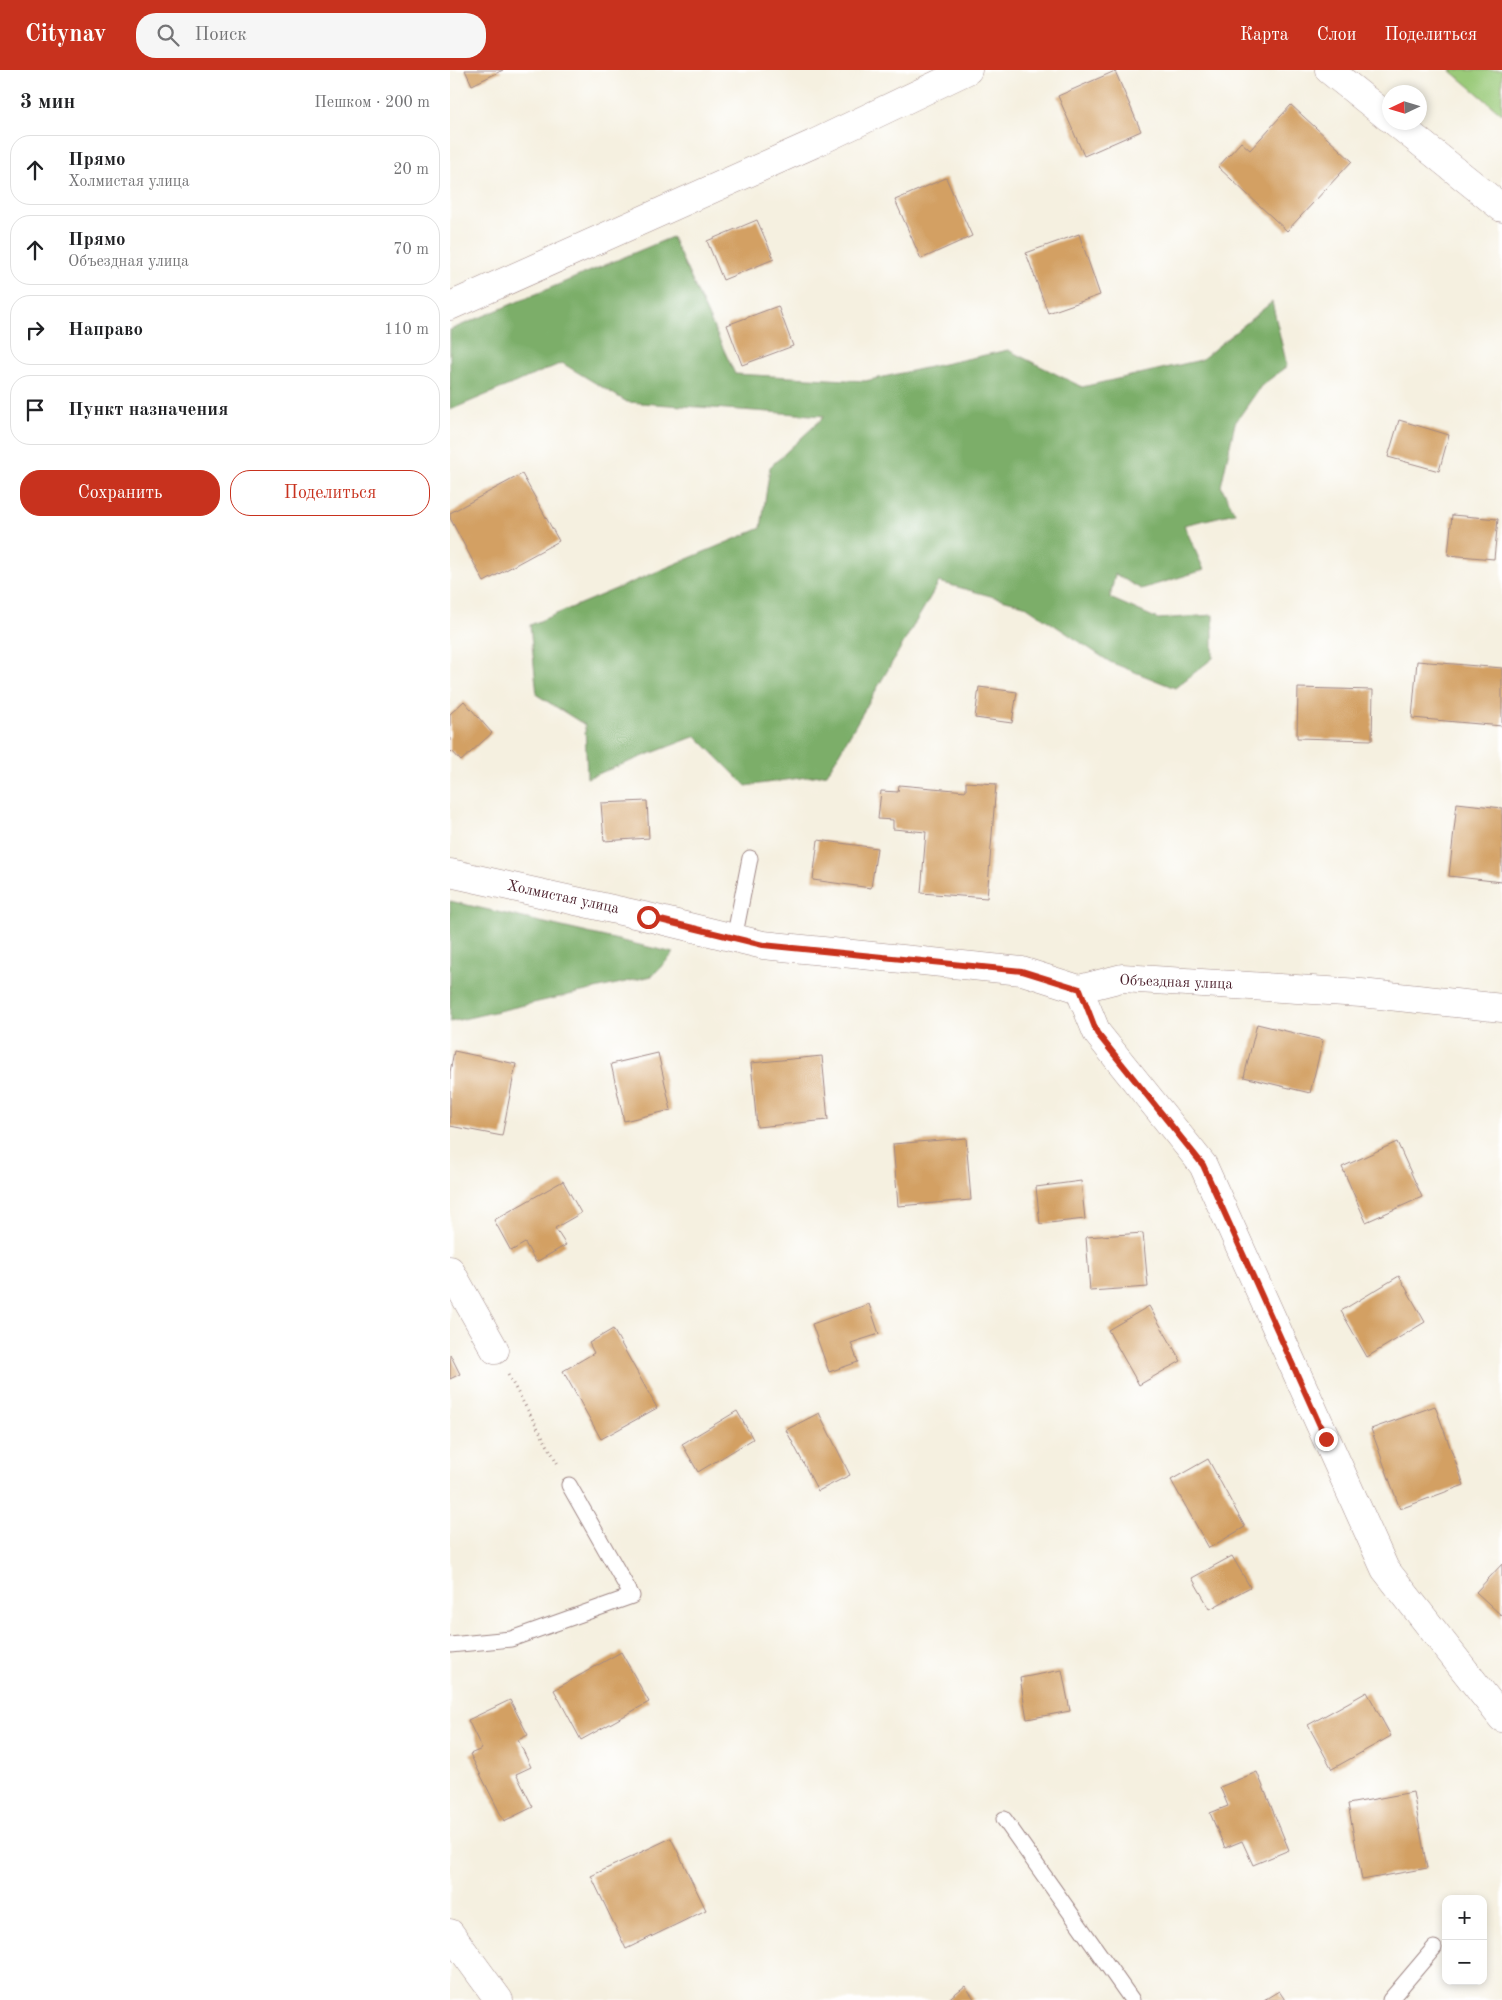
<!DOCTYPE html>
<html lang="ru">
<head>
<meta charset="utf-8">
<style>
	:root { --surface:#fff; --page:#f6f6f6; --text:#202124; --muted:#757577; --line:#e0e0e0; --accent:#c8321e }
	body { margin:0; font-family:"Old Standard TT",serif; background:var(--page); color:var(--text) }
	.controls { position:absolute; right:15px; bottom:15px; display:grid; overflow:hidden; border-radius:10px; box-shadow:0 2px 8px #0003 }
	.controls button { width:45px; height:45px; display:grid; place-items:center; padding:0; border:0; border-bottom:1px solid var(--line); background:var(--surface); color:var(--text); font:25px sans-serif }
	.compass { position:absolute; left:932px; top:15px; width:45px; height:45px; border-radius:50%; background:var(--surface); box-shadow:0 2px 8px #0003; rotate:266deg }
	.stop { position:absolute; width:15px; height:15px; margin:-11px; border:4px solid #c8321e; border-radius:50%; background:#fff }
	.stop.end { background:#c8321e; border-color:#fff; box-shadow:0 1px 5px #0008 }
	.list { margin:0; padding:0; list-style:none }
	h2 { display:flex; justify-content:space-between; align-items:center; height:65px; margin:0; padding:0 20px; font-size:21px }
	h2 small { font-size:16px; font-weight:400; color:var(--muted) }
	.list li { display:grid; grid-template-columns:32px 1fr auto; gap:15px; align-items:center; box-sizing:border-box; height:70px; margin:0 10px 10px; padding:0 10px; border:1px solid var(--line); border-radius:20px }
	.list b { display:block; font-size:19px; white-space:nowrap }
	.list p { margin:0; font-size:16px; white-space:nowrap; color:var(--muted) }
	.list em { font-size:16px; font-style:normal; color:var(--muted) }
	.actions { display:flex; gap:10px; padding:15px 20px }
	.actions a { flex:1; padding:11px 0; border:1px solid var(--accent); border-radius:20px; text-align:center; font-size:18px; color:var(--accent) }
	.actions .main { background:var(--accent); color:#fff }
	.icon { flex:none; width:28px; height:28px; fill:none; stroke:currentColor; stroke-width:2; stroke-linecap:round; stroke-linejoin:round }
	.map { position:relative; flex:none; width:1052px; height:1930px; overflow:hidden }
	header { display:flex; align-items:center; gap:30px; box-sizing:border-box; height:70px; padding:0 25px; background:var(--accent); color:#fff }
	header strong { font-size:24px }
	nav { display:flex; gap:28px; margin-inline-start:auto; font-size:18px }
	.search { width:350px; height:45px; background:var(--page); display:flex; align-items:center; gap:12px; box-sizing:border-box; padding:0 18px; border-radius:20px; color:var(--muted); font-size:19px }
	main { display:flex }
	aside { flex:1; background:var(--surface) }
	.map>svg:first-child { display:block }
	.green { fill:#9aca79; stroke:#727452 }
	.forest { fill:#7bae69; stroke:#62664a }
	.building { fill:#d3a063 }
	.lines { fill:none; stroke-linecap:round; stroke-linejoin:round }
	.service-casing { stroke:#a08886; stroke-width:17 }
	.minor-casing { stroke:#a08886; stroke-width:29 }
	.path { stroke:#a08886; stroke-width:3; stroke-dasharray:1 4; stroke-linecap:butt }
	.service { stroke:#fff; stroke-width:15 }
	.minor { stroke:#fff; stroke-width:28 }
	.route { stroke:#c8321e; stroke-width:6 }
	.labels { text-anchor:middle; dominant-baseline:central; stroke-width:5; stroke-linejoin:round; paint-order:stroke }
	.street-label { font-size:15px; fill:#4a1f2b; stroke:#fff }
</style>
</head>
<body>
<header>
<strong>Citynav</strong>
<div class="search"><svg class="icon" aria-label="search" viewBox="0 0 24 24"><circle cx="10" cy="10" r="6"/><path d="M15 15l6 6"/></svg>Поиск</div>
<nav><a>Карта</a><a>Слои</a><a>Поделиться</a></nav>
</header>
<main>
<aside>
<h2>3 мин<small>Пешком · 200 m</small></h2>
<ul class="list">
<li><svg class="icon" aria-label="ahead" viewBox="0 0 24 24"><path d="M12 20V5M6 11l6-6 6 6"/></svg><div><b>Прямо</b><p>Холмистая улица</p></div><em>20 m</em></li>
<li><svg class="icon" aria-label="ahead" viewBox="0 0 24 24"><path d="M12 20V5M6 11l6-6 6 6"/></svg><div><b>Прямо</b><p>Объездная улица</p></div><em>70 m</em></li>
<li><svg class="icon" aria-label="right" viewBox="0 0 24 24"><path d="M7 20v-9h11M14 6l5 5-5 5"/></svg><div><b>Направо</b></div><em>110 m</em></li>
<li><svg class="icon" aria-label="arrive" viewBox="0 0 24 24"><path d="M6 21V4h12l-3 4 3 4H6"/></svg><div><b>Пункт назначения</b></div></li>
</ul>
<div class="actions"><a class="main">Сохранить</a><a>Поделиться</a></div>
</aside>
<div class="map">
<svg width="1052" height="1930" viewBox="0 0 1052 1930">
	<rect width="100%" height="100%" fill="#fff"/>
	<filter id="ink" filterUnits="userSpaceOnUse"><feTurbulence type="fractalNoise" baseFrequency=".02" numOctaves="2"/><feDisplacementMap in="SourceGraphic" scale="10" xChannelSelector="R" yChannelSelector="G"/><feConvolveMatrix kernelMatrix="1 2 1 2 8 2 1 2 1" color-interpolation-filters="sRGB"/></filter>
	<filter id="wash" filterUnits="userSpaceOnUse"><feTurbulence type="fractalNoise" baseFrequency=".0096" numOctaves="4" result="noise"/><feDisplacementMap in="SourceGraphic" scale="20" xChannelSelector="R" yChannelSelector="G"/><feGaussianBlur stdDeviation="1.12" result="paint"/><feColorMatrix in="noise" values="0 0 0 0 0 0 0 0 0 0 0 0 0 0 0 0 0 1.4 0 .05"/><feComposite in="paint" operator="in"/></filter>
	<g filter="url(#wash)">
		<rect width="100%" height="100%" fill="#f5f0e0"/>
		<path class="green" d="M1000,0H1052V44Z"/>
		<path class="forest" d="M222,167L285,304L415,311L558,280L632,317L751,290L822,232L837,296L811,316L785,353L771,416L785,443L734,455L754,500L691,519L665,504L660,528L708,549L763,545V588L725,618L660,592L574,535L489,512L377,704L296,716L246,666L137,708L135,655L87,625L80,555L311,458L320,397L375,346L177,332L112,293L0,340V260Z
			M0,831L224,883L202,906L0,952Z"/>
		<g id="blocks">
			<path class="building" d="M15,0H53L22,15Z
				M665,1L691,61L634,86L608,26Z
				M841,35L902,91L837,161L768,97L791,72L800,80Z
				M496,108L522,166L471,189L445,130Z
				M307,150L324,189L273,210L257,171Z
				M629,164L650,225L598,243L576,183Z
				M328,236L343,276L292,295L277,255Z
				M949,350L999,365L989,401L938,387Z
				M72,404L109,471L34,512L0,448V443Z
				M1002,445L1048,449L1044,489L998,485Z
				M967,591L1052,598V656L962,648Z
				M529,617L567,622L562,653L525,648Z
				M848,618L923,620L922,670L847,668Z
				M14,631L42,663L11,691L2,681L0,683V644Z
				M516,712L546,714L537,828L471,823L476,762L443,759V750L428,749L431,721L448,722L449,715L516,721Z
				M197,731L199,768L154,771L151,733Z
				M1007,733L1052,738V812L999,806Z
				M368,770L427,778L421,818L363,810Z
				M807,954L873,970L860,1023L794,1007Z
				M4,981L66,994L52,1066L0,1056V1002Z
				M208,983L221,1040L174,1051L161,994Z
				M372,986L378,1050L307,1057L301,993Z
				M516,1068L521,1130L448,1136L443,1074Z
				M947,1072L972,1127L916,1152L892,1097Z
				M113,1111L131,1143L105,1158L116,1175L86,1192L75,1173L61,1181L44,1150Z
				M631,1111L635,1149L590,1154L586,1117Z
				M693,1163L698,1217L640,1221L636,1167Z
				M949,1206L975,1252L917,1287L891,1241Z
				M419,1234L429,1264L401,1273L408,1292L379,1302L362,1254Z
				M699,1236L731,1291L689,1315L658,1260Z
				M163,1259L207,1338L151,1369L113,1301L144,1283L139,1273Z
				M0,1284L10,1304L0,1309Z
				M985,1336L1014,1415L950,1439L921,1359Z
				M287,1341L303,1369L248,1402L232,1374Z
				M369,1343L400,1405L368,1421L336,1360Z
				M758,1389L795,1457L759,1478L721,1410Z
				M782,1486L800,1517L760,1539L742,1508Z
				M1052,1494V1546L1026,1522Z
				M171,1582L199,1632L131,1670L104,1620Z
				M612,1600L620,1641L577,1649L570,1608Z
				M917,1622L941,1666L882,1699L858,1655Z
				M60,1630L78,1665L68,1670L81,1697L66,1704L83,1737L54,1751L20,1684L32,1679L18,1650Z
				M807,1702L839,1780L803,1795L792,1771L775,1778L760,1743L778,1736L770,1717Z
				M963,1722L977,1798L912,1810L898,1734Z
				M221,1768L256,1840L176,1879L141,1806Z
				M515,1916L525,1930H497Z
				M829,1921L835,1930H814Z"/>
		</g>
	</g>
	<g filter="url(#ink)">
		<use href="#blocks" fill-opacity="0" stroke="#a08886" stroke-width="1"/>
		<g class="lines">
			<defs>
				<path id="service" d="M284,869L300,788
					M0,1575L61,1569L182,1526L119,1415
					M554,1749L682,1930
					M940,1930L984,1878"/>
				<path id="minor" d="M879,0L939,48
					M945,52L1052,138
					M0,236L363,74L518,0
					M0,803L198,847L313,875L572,901L629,919L672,908L911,923L1052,938
					M629,919L647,963L753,1095L935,1499L1052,1648
					M0,1200L45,1280
					M0,1863L49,1930"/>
			</defs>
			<use href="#service" class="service-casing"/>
			<use href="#minor" class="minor-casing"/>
			<path class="path" d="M58,1305L109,1396"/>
			<use href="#service" class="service"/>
			<use href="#minor" class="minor"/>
		</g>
	</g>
	<g class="lines" filter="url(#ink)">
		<path class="route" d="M198,847L313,875L572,901L630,919L647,963L753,1095L876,1369"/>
	</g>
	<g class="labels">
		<g class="street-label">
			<text transform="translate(113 828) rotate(12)">Холмистая улица</text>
			<text transform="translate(726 913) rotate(2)">Объездная улица</text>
		</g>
	</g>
</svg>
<div class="controls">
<button>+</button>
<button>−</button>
</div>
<svg class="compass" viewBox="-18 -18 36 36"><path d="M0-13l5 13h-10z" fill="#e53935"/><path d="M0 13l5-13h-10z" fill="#757577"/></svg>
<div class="stop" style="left:198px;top:847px"></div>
<div class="stop end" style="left:876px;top:1369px"></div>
</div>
</main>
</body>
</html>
